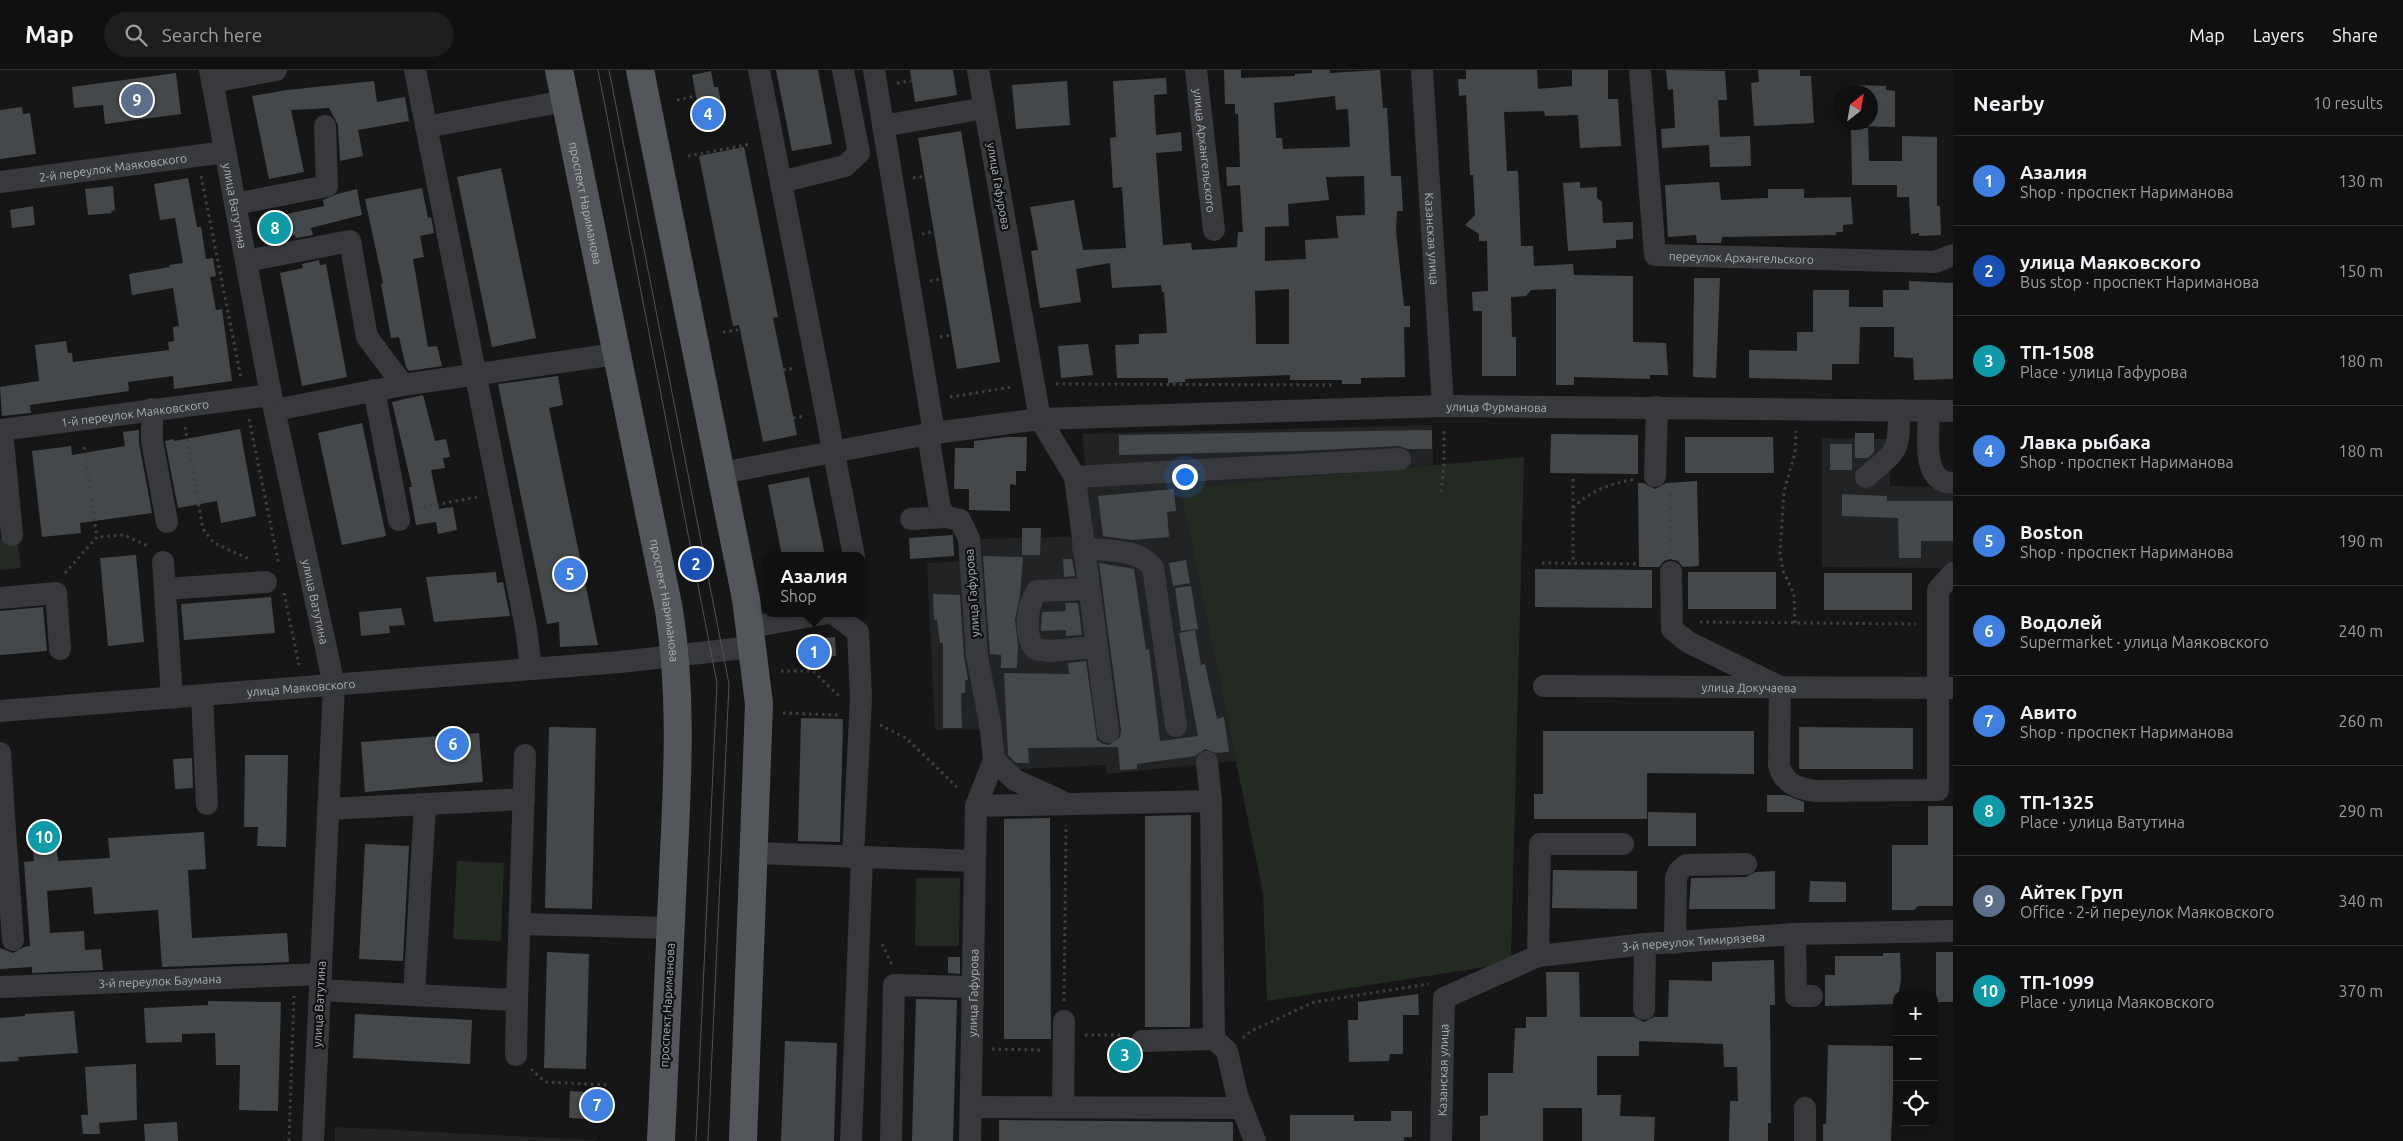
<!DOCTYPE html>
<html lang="en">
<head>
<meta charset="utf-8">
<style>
	:root { --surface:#101011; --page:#1e1e1f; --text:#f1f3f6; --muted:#9c9d9f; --line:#303031; --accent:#0f766e }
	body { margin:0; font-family:Ubuntu,sans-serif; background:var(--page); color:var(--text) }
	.controls { position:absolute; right:15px; bottom:15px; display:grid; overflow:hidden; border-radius:10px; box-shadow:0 5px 20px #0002 }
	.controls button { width:45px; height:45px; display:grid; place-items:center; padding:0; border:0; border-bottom:1px solid var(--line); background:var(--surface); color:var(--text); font:25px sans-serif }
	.compass { position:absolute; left:1833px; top:15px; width:45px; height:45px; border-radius:50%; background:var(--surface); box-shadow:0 5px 20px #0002; rotate:31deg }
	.you { position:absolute; left:1184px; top:406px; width:18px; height:18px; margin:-12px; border:4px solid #fff; border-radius:50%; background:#1a73e8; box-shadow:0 0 0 8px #1a73e833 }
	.badge { display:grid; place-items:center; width:32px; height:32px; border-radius:50%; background:var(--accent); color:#fff; font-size:16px; font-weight:700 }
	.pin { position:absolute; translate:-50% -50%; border:2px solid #fff; box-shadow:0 1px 5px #0006 }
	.popup { position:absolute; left:763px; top:482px; width:102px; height:65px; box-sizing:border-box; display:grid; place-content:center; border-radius:10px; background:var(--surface); filter:drop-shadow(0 1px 4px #0005); font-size:16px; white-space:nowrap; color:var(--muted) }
	.popup b { font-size:19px; color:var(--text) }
	.popup::after { content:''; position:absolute; left:50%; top:100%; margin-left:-10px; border:10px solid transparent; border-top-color:var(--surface) }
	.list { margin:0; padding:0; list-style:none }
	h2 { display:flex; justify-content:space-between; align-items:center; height:65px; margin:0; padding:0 20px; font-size:21px }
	h2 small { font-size:16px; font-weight:400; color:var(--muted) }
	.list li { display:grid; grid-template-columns:32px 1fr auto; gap:15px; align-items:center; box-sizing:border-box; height:90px; padding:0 20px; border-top:1px solid var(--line) }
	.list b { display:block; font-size:19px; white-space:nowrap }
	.list p { margin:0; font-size:16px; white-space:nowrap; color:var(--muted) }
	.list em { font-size:16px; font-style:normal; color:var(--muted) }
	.icon { flex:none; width:28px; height:28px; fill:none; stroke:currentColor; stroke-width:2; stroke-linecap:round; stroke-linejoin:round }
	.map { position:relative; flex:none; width:1953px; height:1071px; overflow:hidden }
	header { display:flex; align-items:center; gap:30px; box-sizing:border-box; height:70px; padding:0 25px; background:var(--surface); border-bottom:1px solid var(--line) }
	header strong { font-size:24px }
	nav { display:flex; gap:28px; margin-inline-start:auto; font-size:18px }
	.search { width:350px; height:45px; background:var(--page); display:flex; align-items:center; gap:12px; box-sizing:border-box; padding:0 18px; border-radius:28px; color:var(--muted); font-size:19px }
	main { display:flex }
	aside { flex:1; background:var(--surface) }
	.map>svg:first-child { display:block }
	.built { fill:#222324 }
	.green { fill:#232a22 }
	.building { fill:#45484a; fill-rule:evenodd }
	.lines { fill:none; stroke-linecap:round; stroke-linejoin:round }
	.path { stroke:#3d4143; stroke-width:3; stroke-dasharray:2.5 4; stroke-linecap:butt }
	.minor { stroke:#37393c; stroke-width:22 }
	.major { stroke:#53575b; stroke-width:28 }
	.tram { stroke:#4e5255; stroke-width:1 }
	.labels { text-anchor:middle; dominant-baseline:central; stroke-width:4.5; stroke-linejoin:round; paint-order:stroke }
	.street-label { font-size:12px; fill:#a8b1b7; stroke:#111112 }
</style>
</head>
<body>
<header>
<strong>Map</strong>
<div class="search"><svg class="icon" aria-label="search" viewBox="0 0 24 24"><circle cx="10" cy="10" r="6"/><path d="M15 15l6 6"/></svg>Search here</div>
<nav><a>Map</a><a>Layers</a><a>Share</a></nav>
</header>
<main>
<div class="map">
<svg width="1953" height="1071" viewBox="0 0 1953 1071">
	<rect width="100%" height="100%" fill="#161617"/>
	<path class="built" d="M1432,355L1433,395L1180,418L1236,691L1107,704L1105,695L1002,700L1001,659L935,660L927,493L977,490L978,469L1093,466L1082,364Z
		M1822,368L1890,369V416L1953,417V498L1822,497Z
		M335,1057L594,1070V1071H335Z"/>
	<path class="green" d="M1524,387L1511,887L1505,894L1267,931L1263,823L1180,418Z
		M17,468L21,498L0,500V469Z
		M457,791L504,793L501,871L453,869Z
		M916,808H960L959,876H915Z"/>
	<path class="building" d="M776,0H818L832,74L792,81Z
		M910,0H953L957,25L915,32Z
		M1224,0H1241V8L1295,6V4L1312,3V0H1330V3L1380,0L1383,38H1387L1391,106H1401L1403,141H1397L1396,161L1404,236H1410V257H1404L1405,307L1361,308V314H1342V310H1290V305L1185,309V312L1168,313V308H1117L1115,275L1139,274V264L1167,263L1164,222H1162L1161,215L1112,218L1110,193L1076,199L1081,232L1040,238L1031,181L1038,180L1030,137L1074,130L1083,180L1126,178L1122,117L1113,118L1110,68L1116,67L1113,11L1166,8L1167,24L1154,25L1156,65L1181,62L1182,81L1156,83L1163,175L1191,173L1192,180L1237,177L1238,162H1243L1240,115L1227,116L1226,97H1240L1238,44H1235V34H1225ZM1335,26L1336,40L1348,39L1350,77L1283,79L1282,68H1276L1274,33ZM1364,106L1365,145L1336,146L1338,168L1305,170L1306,189L1265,191V157L1289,156L1288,134L1329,130L1326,107ZM1289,219V274H1256L1255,221Z
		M1466,0H1537L1538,19L1572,16V0H1608V29H1618L1621,76L1580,78L1578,45L1545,46L1544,41L1504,42L1507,101H1518L1521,176H1533L1534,196L1573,194L1574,205L1633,206V272L1666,273L1668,305H1650V309L1574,307V315H1556V219L1531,220L1526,226L1511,227L1512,267H1516V306H1482V241H1473L1472,222L1488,221L1487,171H1479V164L1465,155L1475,145L1473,105H1470L1466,25L1459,26L1458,9H1466Z
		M1666,0L1725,1L1727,30H1718L1720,67L1750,66L1751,96L1710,97L1709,75L1662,78L1661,59L1675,58L1673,19L1668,20Z
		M1758,0H1800V6H1811L1814,53L1754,56L1751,13L1759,12Z
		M711,1L714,17H718L724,47L701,52L692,5Z
		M176,3L181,44L105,54L103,35L74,38L72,17Z
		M374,11L377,32L405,27L409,51L358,60L363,86L340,91L338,55L329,38L291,40L304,102L269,109L252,26L287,20Z
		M1067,11L1070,55L1016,59L1012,15Z
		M1857,15L1886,16V20L1895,21V57L1856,56V52H1870V22H1857Z
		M22,37L23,44L30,43L36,84L0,89V40Z
		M1851,58H1868L1869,91H1902V66L1937,67V136H1940L1941,165L1919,166V163L1911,164L1909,127H1897V115H1852Z
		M961,61L1000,292L957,299L918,68Z
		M744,77L778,247L773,248L797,365L763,372L739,255L733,256L699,86Z
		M501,98L536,268L492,277L457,107Z
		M188,108L197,157H201L206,189L213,188L216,206L210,207L216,240L222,239L232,311L174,319L173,306L128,312L129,321L30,335L31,343L2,346L0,317L39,311L35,275L66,271L68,283H72L73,292L169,280L168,272L174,271L173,257L179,256L173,218L132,225L129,204L170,197L169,195L183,193L175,148L160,150L154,114Z
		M1580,112V118L1597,117V128L1602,132L1603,153L1633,152V169L1616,170V178L1568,181L1563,113Z
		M1719,112L1721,130L1768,128V119H1804V128L1851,127L1853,154L1843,155V162H1836V165L1722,167L1721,173H1697L1696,165L1668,167L1665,115Z
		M113,116L115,140L111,141L112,143L88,145L85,119Z
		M422,118L428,148L431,147L434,163L420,166L424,187L413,189L428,277L437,276L442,296L409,301L406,297L399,267L391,268L381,214L383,213L365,129Z
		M357,119L362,145L311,158L313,165L296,168L295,165L268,170L263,149L324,136L323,130L337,124Z
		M33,136L35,155L12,158L10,140Z
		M319,190L320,195L326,194L347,307L302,316L280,203L303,198L302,194Z
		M1694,208H1720L1716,308L1693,307Z
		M1909,211L1953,213V309L1914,310L1913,288L1894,287V257H1860L1859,294H1832V310L1749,308V280L1797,281V262H1813V220H1849V237H1883V220H1909Z
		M1088,274L1093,305L1061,308L1058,276Z
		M558,306L563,335L549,338L598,575L560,577L559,552L547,554L498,314Z
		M423,325L435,371L446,369L450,387L443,388L445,398L431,400L439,439L453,437L457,460L438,464L436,452L416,455L409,417H412L392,332Z
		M362,353L386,466L342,475L318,363Z
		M240,359L256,446L221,453L217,431L178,438L165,371L174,369V371Z
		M139,360V373L152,443L80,453L81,463L42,467L32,381L71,376L72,385L125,376L123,362Z
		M1432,360V379H1408L1399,376L1300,381L1119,385V365Z
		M1855,363H1874V382L1868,388H1855Z
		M1551,364L1638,365V404L1550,403Z
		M1007,367H1027L1026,401H1016V415L1010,414V441L969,440V419H954L955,378H974V371Z
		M1685,367H1773L1774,403H1685Z
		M1830,374H1852V400H1830Z
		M809,407L825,486H782L768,415Z
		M1697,411L1699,496L1683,497L1678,491L1670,489L1664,491L1659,497H1639L1638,413H1644L1655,419L1666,413Z
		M1174,419L1176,441L1167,442L1169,467L1131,470L1103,466L1098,426Z
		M1842,424L1887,426V431H1953V471H1921V488H1899L1898,448L1842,446Z
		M1022,458H1041L1040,485H1022Z
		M953,465L954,486L910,489L909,468Z
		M136,485L144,572L108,576L100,488Z
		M983,486L1023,487L1020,525L1015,550L1018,575L1017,598H1001V585L990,584Z
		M1063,489H1072L1075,506L1064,507Z
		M1186,490L1190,513L1173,516L1169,493Z
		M1099,493L1134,499L1146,580L1149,579L1160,671L1198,666L1179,563L1195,560L1201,595L1205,594L1217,649L1224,647L1229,682L1216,683L1205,679L1195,686L1137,694V699L1120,700L1118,677L1028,678L1029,693H1016L1008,685L1004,603L1069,604L1068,593L1086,591L1097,670L1103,674L1109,675L1120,667L1121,660Z
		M1535,499L1652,500V538L1535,537Z
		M496,502L497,513L503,512L510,546L434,552L426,507Z
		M1688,502H1776V539H1688Z
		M1824,503H1912V540H1824Z
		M1191,516L1198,559L1181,561L1175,518Z
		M933,524L960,525L964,587L968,610H965V623H961L962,658H943V573H940L937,550H934Z
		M271,527L275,563L184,570L181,534Z
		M1065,533H1078L1082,565L1066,566V560L1041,561L1042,542L1066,541Z
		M43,537L47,581L0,585V541Z
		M401,538L405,555L389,556L390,563L361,566L359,542Z
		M835,567L836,586L803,589L802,570Z
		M801,648L843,649L840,772L798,771Z
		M549,657L596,658L592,839L545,838Z
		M1799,657L1913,658V699H1799Z
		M1543,661H1754V704L1647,703V749H1534V724H1543Z
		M479,663L483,712L365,722L361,672Z
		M245,685H288L286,777L257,776L258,757H244Z
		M192,688L193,718L175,719L173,689Z
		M1767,725H1786L1804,732V742H1767Z
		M1928,736H1953V836H1918L1914,840H1892V775H1928Z
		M1648,742L1696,743V776H1648Z
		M1191,745L1190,957H1145V746Z
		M1050,748L1051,969H1004V749Z
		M54,756L58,791L110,788L108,768L204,762L206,799L188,800L192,868L287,863L289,892L162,897L158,840L94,844L92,817L47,821L50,863L84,861L85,880L101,879L103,900L32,903V897L0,899V878L13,883L24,877L30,876L24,792L34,791L31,758Z
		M365,774L409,776L403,891L359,889Z
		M1553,800L1637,801V839L1552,838Z
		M1775,801V839H1689L1691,808L1746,807L1756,802Z
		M1810,811L1846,812V832H1809Z
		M547,882L589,884L586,999L544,998Z
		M1936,882H1953V932H1936Z
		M1883,883H1900L1901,909L1897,934L1825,936V905H1835V886H1883Z
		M948,887H960V904L948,903Z
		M1774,890L1775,935H1770L1771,1053H1768V1071H1729L1730,1031H1738L1737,997H1724L1723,974L1639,971V986H1597V1025H1621L1620,1046L1655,1047L1654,1071H1582V1038H1543V1071H1480V1046L1488,1045V1003H1513L1515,958H1526V947H1547L1546,902H1579L1580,947H1634L1644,952L1654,947H1668L1669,910L1712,911V892Z
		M1418,924L1419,945H1403V984H1390L1389,991L1349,992L1348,950H1358V932Z
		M916,929L957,930L953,1071H912Z
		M208,931L281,932L278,1041L239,1040L240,995H216L215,963L182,964V972L146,973L144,938L208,935Z
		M74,941L78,983L18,987L19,991L0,992V948L25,946V944Z
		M355,944L472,950L470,994L353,988Z
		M1116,970H1129L1133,980V1000H1116Z
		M785,971L837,973L834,1071H781Z
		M1828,975L1895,976L1891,1071H1823V1054H1826Z
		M136,994L137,1050L99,1053L100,1064H83L81,1045H88L85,997Z
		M570,1021L601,1023L600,1050L569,1048Z
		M1391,1041H1412V1067H1404V1071H1290V1045H1354V1051H1391Z
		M999,1050L1233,1052V1071H999Z
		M177,1052L178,1071H145L144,1054Z"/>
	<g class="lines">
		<path class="path" d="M897,13L911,11
			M677,30L696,26
			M688,86L751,74
			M201,106L241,308
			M913,108L925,106
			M922,164L934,161
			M930,211L942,209
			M723,262L738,260
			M940,267L952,265
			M783,300L795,298
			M1056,314L1335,315
			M950,327L1012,317
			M793,348L805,346
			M249,349L279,495
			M185,357L203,459L214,473L251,490
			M84,377L97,467
			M1573,409V493
			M1441,422L1444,394V357
			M1670,423L1671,481
			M417,438L478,427
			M1573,438C1591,420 1610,414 1635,409
			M1542,493L1651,494
			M65,503L97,467L124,465L150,477
			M284,523L299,595
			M1700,552L1916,554
			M1795,553L1794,524L1783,501L1780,483L1784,421L1795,383L1796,361
			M781,601H813L839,626
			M783,643L839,645
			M880,655L906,668L960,720
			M882,874L892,895
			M1064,931L1066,755
			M1085,965H1121
			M1243,968L1251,961L1314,932L1429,914
			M992,979L1043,980
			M531,999L545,1012L609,1015
			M289,1071L294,926"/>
		<g class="minor">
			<path id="s1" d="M210,0L271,325L334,615L313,1071"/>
			<path d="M415,0L526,558L531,598"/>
			<path d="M759,0L854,486"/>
			<path d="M874,0L934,363"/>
			<path id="s2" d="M1196,0L1214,160"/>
			<path id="s3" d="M1422,0L1443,336"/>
			<path id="s4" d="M1640,0L1655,185L1935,192L1953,185"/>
			<path d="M212,12L276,0"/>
			<path d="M883,56L985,38"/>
			<path d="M426,57L565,31"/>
			<path id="s5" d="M0,112L225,82"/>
			<path d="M781,112L845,96L859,83L843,0"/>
			<path d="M235,134L327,116L325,56"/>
			<path d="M246,191L350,171L367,267L403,315"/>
			<path d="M374,320L399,450"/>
			<path d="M152,339V371L167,452"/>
			<path d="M275,340L403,315L616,284"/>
			<path d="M1929,341C1929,362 1920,413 1953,413"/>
			<path id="s6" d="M0,360L271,325"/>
			<path d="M2,360L12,465"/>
			<path id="s7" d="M1400,389L1075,407L1040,349L1443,336L1953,341"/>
			<path d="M722,403L928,364"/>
			<path d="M1655,406L1657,337"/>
			<path d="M1075,407L1108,662"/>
			<path d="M1866,407C1898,379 1899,384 1899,340"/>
			<path d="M911,449L947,447"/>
			<path d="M1083,478C1106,481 1139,478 1153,498L1176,656"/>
			<path d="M163,492L172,628"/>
			<path d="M1671,502L1672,559L1688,572L1780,617L1779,695C1783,713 1797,718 1814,721L1938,720V520L1953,503"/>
			<path d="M165,519L266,512"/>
			<path d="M1088,519L1037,521C1027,536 1023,564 1035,579L1049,581L1096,577"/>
			<path d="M0,528L56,523L60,579"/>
			<path d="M833,543L858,562L861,628L853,787"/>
			<path d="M750,557L828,543"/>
			<path id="s8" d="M1544,616L1952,618"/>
			<path d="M202,626L207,734"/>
			<path id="s9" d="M0,641L620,592L753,577"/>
			<path d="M0,683L5,760"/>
			<path d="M994,690L1015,710L1061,731"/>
			<path d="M1207,692L1211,731"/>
			<path d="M976,736L1211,731L1214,969L1227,981L1237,1025L1255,1071"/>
			<path d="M328,739L524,729"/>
			<path d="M0,761L5,760L13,870"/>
			<path d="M755,783L975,791"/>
			<path d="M520,854L671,858"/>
			<path d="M1795,864L1796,926H1812"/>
			<path d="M1675,873L1676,808L1679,801L1686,795L1746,794"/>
			<path d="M1538,886L1540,774H1623"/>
			<path id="s10" d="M0,917L321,904"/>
			<path d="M320,920L414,925L425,735"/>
			<path d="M414,925L517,930L516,985"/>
			<path d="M517,930L525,685"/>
			<path d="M1644,939L1645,874"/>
			<path d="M1142,971L1214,969"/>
			<path d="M971,1037L1241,1038"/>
			<path d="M1063,1037L1064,951"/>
			<path d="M851,1071L862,787"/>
			<path d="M891,1071L894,915L973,917"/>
			<path id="s11" d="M970,1071L976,736L994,690L990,653L977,586L969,469L960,450L947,447L940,439L928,364L1040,349L978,0"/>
			<path id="s12" d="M1441,1071L1444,928L1538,886L1645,874L1795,864L1953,861"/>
			<path d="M1805,1071V1038"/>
		</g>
		<g class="major">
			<path id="s13" d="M559,0L669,540C683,630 677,715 673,805C669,894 665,982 661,1071"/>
			<path d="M640,0L746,529L759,634L743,1071"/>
		</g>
		<path class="tram" d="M598,0L717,613L696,1071
			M609,0L729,614L708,1071"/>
	</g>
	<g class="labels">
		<g class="street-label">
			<text stroke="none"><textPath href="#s2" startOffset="81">улица Архангельского</textPath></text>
			<text stroke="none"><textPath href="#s5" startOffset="114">2-й переулок Маяковского</textPath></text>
			<text transform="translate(999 116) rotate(80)">улица Гафурова</text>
			<text stroke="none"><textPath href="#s13" startOffset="136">проспект Нариманова</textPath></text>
			<text stroke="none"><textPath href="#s1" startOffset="138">улица Ватутина</textPath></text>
			<text stroke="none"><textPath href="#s3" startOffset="169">Казанская улица</textPath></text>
			<text stroke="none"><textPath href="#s4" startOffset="272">переулок Архангельского</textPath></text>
			<text stroke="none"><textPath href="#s7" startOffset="850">улица Фурманова</textPath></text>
			<text stroke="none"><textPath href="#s6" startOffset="136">1-й переулок Маяковского</textPath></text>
			<text transform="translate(972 523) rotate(-94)">улица Гафурова</text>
			<text stroke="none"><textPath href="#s1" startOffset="542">улица Ватутина</textPath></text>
			<text stroke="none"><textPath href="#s13" startOffset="541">проспект Нариманова</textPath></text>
			<text stroke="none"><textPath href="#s8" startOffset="205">улица Докучаева</textPath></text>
			<text stroke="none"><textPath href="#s9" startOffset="302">улица Маяковского</textPath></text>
			<text stroke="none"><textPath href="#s12" startOffset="402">3-й переулок Тимирязева</textPath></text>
			<text stroke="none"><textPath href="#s10" startOffset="160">3-й переулок Баумана</textPath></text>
			<text stroke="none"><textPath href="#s11" startOffset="148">улица Гафурова</textPath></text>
			<text transform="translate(319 934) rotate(-87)">улица Ватутина</text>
			<text transform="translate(667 935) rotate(-87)">проспект Нариманова</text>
			<text stroke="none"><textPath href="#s12" startOffset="71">Казанская улица</textPath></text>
		</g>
	</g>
</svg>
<div class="controls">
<button>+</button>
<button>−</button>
<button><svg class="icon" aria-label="locate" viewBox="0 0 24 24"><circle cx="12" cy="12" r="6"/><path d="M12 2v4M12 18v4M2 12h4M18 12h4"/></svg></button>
</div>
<svg class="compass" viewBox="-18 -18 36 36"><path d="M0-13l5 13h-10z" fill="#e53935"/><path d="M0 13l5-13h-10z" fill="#9c9d9f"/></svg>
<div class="you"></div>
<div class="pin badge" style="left:814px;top:582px;background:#3f7fe0">1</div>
<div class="popup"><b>Азалия</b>Shop</div>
<div class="pin badge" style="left:696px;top:494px;background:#1a4fb4">2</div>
<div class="pin badge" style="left:1125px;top:985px;background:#0f9aa8">3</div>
<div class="pin badge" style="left:708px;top:44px;background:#3f7fe0">4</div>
<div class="pin badge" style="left:570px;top:504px;background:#3f7fe0">5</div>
<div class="pin badge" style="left:453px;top:674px;background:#3f7fe0">6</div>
<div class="pin badge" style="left:597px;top:1035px;background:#3f7fe0">7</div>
<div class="pin badge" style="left:275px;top:158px;background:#0f9aa8">8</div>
<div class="pin badge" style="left:137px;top:30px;background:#5c6f8a">9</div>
<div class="pin badge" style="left:44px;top:767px;background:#0f9aa8">10</div>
</div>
<aside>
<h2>Nearby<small>10 results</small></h2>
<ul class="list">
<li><span class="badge" style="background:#3f7fe0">1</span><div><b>Азалия</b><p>Shop · проспект Нариманова</p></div><em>130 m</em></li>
<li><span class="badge" style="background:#1a4fb4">2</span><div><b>улица Маяковского</b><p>Bus stop · проспект Нариманова</p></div><em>150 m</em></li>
<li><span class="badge" style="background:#0f9aa8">3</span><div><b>ТП-1508</b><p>Place · улица Гафурова</p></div><em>180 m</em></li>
<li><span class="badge" style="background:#3f7fe0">4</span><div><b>Лавка рыбака</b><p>Shop · проспект Нариманова</p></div><em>180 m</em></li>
<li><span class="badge" style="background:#3f7fe0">5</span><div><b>Boston</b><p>Shop · проспект Нариманова</p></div><em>190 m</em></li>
<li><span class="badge" style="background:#3f7fe0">6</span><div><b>Водолей</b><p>Supermarket · улица Маяковского</p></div><em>240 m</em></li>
<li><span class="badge" style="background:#3f7fe0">7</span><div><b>Авито</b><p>Shop · проспект Нариманова</p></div><em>260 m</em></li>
<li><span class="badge" style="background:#0f9aa8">8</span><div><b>ТП-1325</b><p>Place · улица Ватутина</p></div><em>290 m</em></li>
<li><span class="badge" style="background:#5c6f8a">9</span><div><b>Айтек Груп</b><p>Office · 2-й переулок Маяковского</p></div><em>340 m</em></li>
<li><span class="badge" style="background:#0f9aa8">10</span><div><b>ТП-1099</b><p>Place · улица Маяковского</p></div><em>370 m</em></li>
</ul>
</aside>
</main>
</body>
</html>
